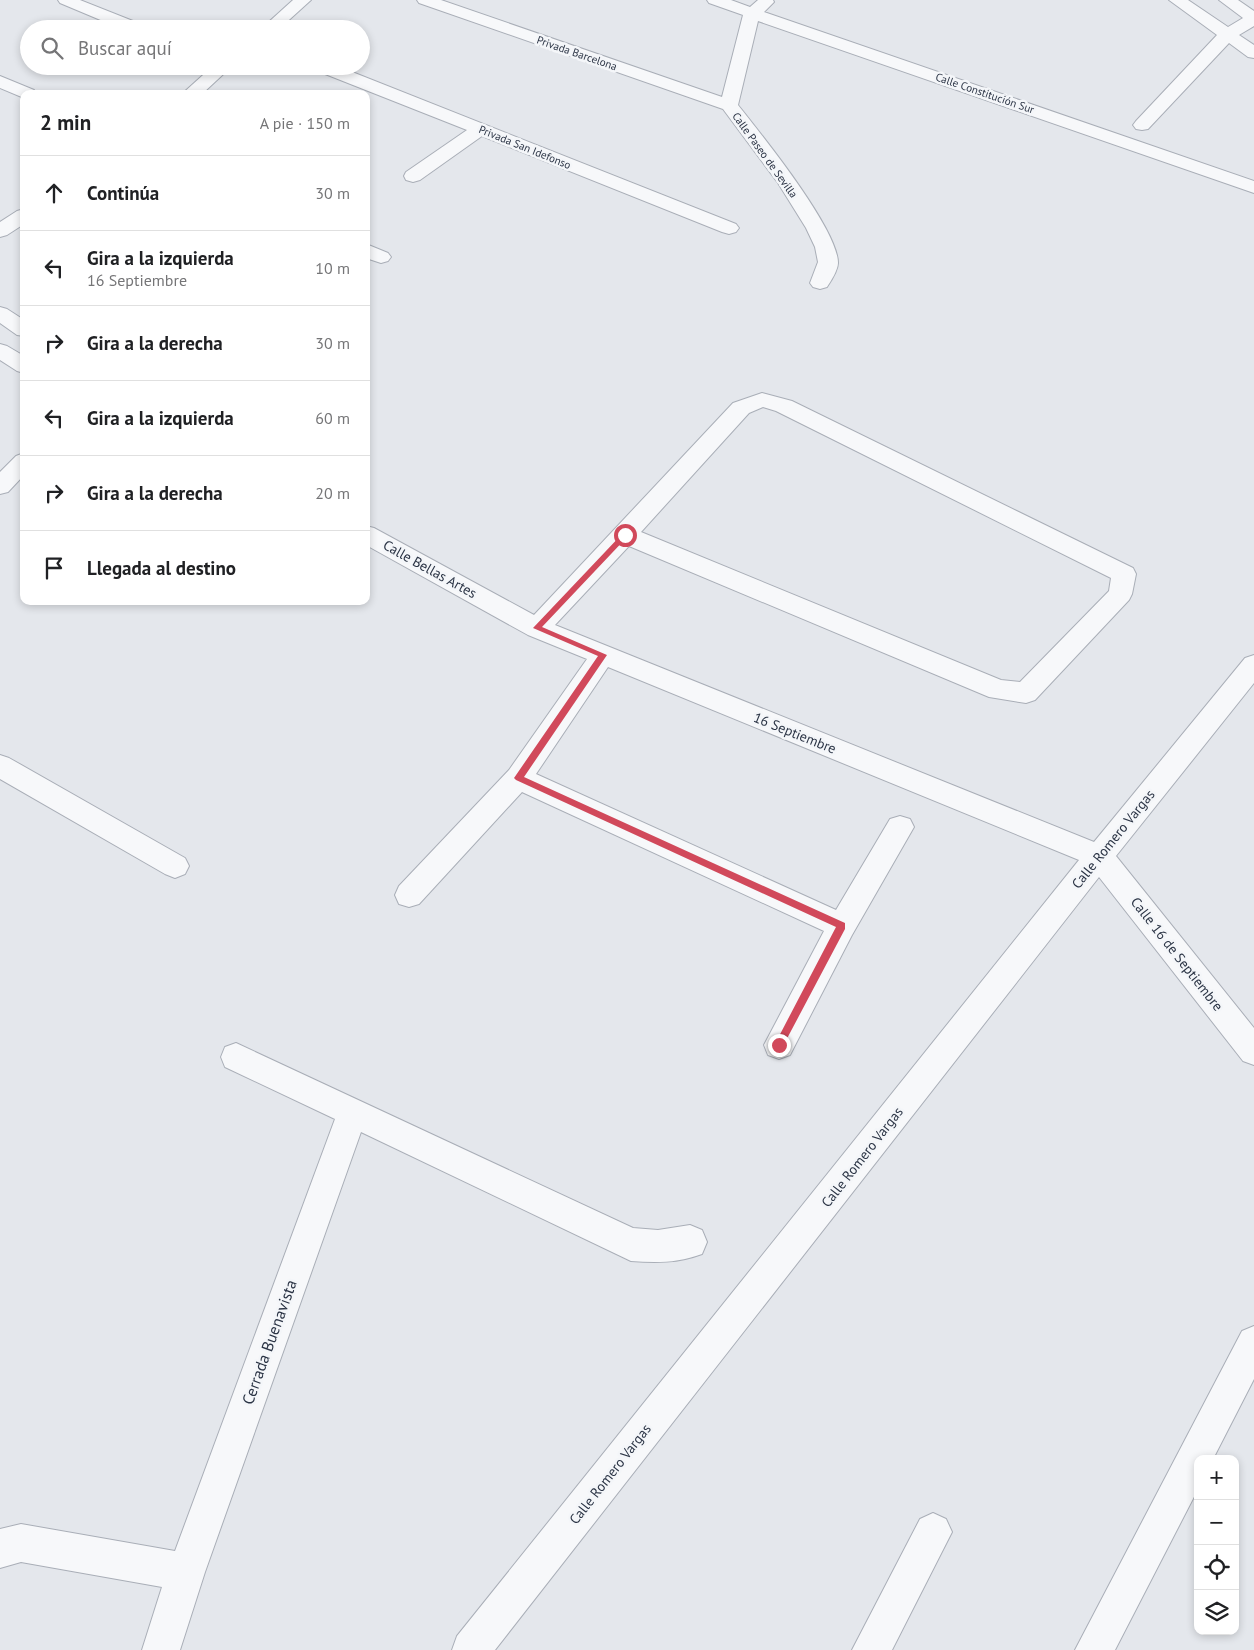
<!DOCTYPE html>
<html lang="es">
<head>
<meta charset="utf-8">
<style>
	:root { --surface:#fff; --page:#f6f6f6; --text:#202124; --muted:#757577; --line:#e0e0e0 }
	body { margin:0; font-family:"PT Sans",sans-serif; background:var(--page); color:var(--text) }
	.controls { position:absolute; right:15px; bottom:15px; display:grid; overflow:hidden; border-radius:10px; box-shadow:0 2px 8px #0003 }
	.controls button { width:45px; height:45px; display:grid; place-items:center; padding:0; border:0; border-bottom:1px solid var(--line); background:var(--surface); color:var(--text); font:25px sans-serif }
	.stop { position:absolute; width:15px; height:15px; margin:-11px; border:4px solid #d1495b; border-radius:50%; background:#fff }
	.stop.end { background:#d1495b; border-color:#fff; box-shadow:0 1px 5px #0008 }
	.list { margin:0; padding:0; list-style:none }
	h2 { display:flex; justify-content:space-between; align-items:center; height:65px; margin:0; padding:0 20px; font-size:21px }
	h2 small { font-size:16px; font-weight:400; color:var(--muted) }
	.list li { display:grid; grid-template-columns:32px 1fr auto; gap:15px; align-items:center; box-sizing:border-box; height:75px; padding:0 20px; border-top:1px solid var(--line) }
	.list b { display:block; font-size:19px; white-space:nowrap }
	.list p { margin:0; font-size:16px; white-space:nowrap; color:var(--muted) }
	.list em { font-size:16px; font-style:normal; color:var(--muted) }
	.icon { flex:none; width:28px; height:28px; fill:none; stroke:currentColor; stroke-width:2; stroke-linecap:round; stroke-linejoin:round }
	.map { position:relative; flex:none; width:1254px; height:1650px; overflow:hidden }
	.search { position:absolute; background:var(--surface); box-shadow:0 2px 8px #0003; left:20px; top:20px; width:350px; height:55px; display:flex; align-items:center; gap:12px; box-sizing:border-box; padding:0 18px; border-radius:28px; color:var(--muted); font-size:19px }
	.panel { position:absolute; background:var(--surface); box-shadow:0 2px 8px #0003; left:20px; top:90px; width:350px; height:515px; border-radius:10px }
	.map>svg:first-child { display:block }
	.lines { fill:none; stroke-linecap:round; stroke-linejoin:round }
	.minor-casing { stroke:#a9aeb7; stroke-width:2 }
	.minor { fill:#f7f8fa; fill-rule:evenodd }
	.route { fill:#d1495b }
	.labels { text-anchor:middle; dominant-baseline:central; stroke-width:5; stroke-linejoin:round; paint-order:stroke }
	.far-street-label { font-size:11px; fill:#2b3445; stroke:#f4f6f9 }
	.street-label { font-size:14px; fill:#2b3445; stroke:#f4f6f9 }
	.near-street-label { font-size:16px; fill:#2b3445; stroke:#f4f6f9 }
</style>
</head>
<body>
<div class="map">
<svg width="1254" height="1650" viewBox="0 0 1254 1650">
	<rect width="100%" height="100%" fill="#e4e7ec"/>
	<g class="lines">
		<defs>
			<path id="minor" d="M58,0H80L143,25L145,29H122L60,3Z
				M293,0H311L279,29H261Z
				M417,0H441L722,97L743,15L709,3L707,0H731L750,7L758,0H773L774,2L764,12L1254,181V193L758,21L738,105C761,134 838,229 838,263C838,270 831,281 827,287L820,289L813,287L810,283L818,262L815,247L806,228L778,183L723,109L419,3Z
				M1169,0H1188L1228,27L1243,18L1219,0H1238L1254,11V26L1239,35L1254,45V58L1248,57L1229,43L1148,129L1142,130L1136,129L1133,125L1136,121L1217,35Z
				M213,66H232L202,94H182Z
				M313,66H337L736,224L739,228L736,232L729,234L722,232L482,136L420,180L413,182L406,180L404,176L406,172L467,130L315,70Z
				M0,76L34,90L37,94H24V98L0,88Z
				M24,209V224L7,235L0,237V222L17,211Z
				M366,244L388,253L391,257L388,261L381,263L366,258Z
				M0,307L7,309L24,320V336L17,335L0,323Z
				M0,344L7,346L24,356V373L17,371L0,360Z
				M762,393L792,401L1133,568L1136,574L1132,594L1129,600L1035,700L1026,703L989,697L629,546L555,625L1094,842L1245,658L1254,655V683L1116,856L1254,1028V1065L1243,1061L1099,877L495,1650H452L457,1636L1079,860L608,667L536,774L836,910L890,819L900,816L910,819L914,827L852,935L790,1055L779,1059L768,1055L764,1045L824,931L522,792L419,904L409,907L399,904L395,895L399,886L509,770L587,659L528,635L366,545V526L374,528L534,615L733,403ZM763,407L776,411L1111,578L1109,591L1020,682L1001,680L641,532L749,413Z
				M24,453V475L8,492L0,494V472L16,456Z
				M0,755L9,758L185,858L189,866L185,874L175,878L165,874L0,779Z
				M236,1043L633,1228L658,1230L690,1225L702,1230L707,1242L702,1254C678,1263 656,1263 631,1261L361,1132L205,1572L180,1650H142L162,1587L21,1562L0,1568V1529L21,1524L175,1551L335,1119L225,1067L221,1057L225,1047Z
				M1254,1326V1379L1213,1459H1198V1489L1115,1650H1075L1242,1331Z
				M933,1513L946,1519L952,1532L892,1650H852L920,1519Z"/>
		</defs>
		<use href="#minor" class="minor-casing"/>
		<use href="#minor" class="minor"/>
	</g>
	<path class="route" d="M623,533L629,535L542,627L607,655L524,777L845,923V929L782,1048L779,1049L776,1048V1042L836,927L516,780L514,778L598,656L533,628Z"/>
	<g class="labels">
		<g class="far-street-label">
			<text transform="translate(577 53) rotate(19)">Privada Barcelona</text>
			<text transform="translate(985 93) rotate(19)">Calle Constitución Sur</text>
			<text transform="translate(525 147) rotate(22)">Privada San Idefonso</text>
			<text transform="translate(765 155) rotate(54)">Calle Paseo de Sevilla</text>
		</g>
		<g class="street-label">
			<text transform="translate(430 569) rotate(29)">Calle Bellas Artes</text>
			<text transform="translate(795 733) rotate(22)">16 Septiembre</text>
			<text transform="translate(1113 839) rotate(-51)">Calle Romero Vargas</text>
			<text transform="translate(1177 954) rotate(52)">Calle 16 de Septiembre</text>
			<text transform="translate(862 1157) rotate(-52)">Calle Romero Vargas</text>
			<text transform="translate(610 1474) rotate(-52)">Calle Romero Vargas</text>
		</g>
		<g class="near-street-label">
			<text transform="translate(269 1342) rotate(-70)">Cerrada Buenavista</text>
		</g>
	</g>
</svg>
<div class="controls">
<button>+</button>
<button>−</button>
<button><svg class="icon" aria-label="locate" viewBox="0 0 24 24"><circle cx="12" cy="12" r="6"/><path d="M12 2v4M12 18v4M2 12h4M18 12h4"/></svg></button>
<button><svg class="icon" aria-label="layers" viewBox="0 0 24 24"><path d="M12 4l9 5-9 5-9-5zM3 14l9 5 9-5"/></svg></button>
</div>
<div class="stop" style="left:625px;top:535px"></div>
<div class="stop end" style="left:779px;top:1045px"></div>
<div class="search"><svg class="icon" aria-label="search" viewBox="0 0 24 24"><circle cx="10" cy="10" r="6"/><path d="M15 15l6 6"/></svg>Buscar aquí</div>
<section class="panel">
<h2>2 min<small>A pie · 150 m</small></h2>
<ul class="list">
<li><svg class="icon" aria-label="ahead" viewBox="0 0 24 24"><path d="M12 20V5M6 11l6-6 6 6"/></svg><div><b>Continúa</b></div><em>30 m</em></li>
<li><svg class="icon" aria-label="left" viewBox="0 0 24 24"><path d="M17 20v-9H6M10 6l-5 5 5 5"/></svg><div><b>Gira a la izquierda</b><p>16 Septiembre</p></div><em>10 m</em></li>
<li><svg class="icon" aria-label="right" viewBox="0 0 24 24"><path d="M7 20v-9h11M14 6l5 5-5 5"/></svg><div><b>Gira a la derecha</b></div><em>30 m</em></li>
<li><svg class="icon" aria-label="left" viewBox="0 0 24 24"><path d="M17 20v-9H6M10 6l-5 5 5 5"/></svg><div><b>Gira a la izquierda</b></div><em>60 m</em></li>
<li><svg class="icon" aria-label="right" viewBox="0 0 24 24"><path d="M7 20v-9h11M14 6l5 5-5 5"/></svg><div><b>Gira a la derecha</b></div><em>20 m</em></li>
<li><svg class="icon" aria-label="arrive" viewBox="0 0 24 24"><path d="M6 21V4h12l-3 4 3 4H6"/></svg><div><b>Llegada al destino</b></div></li>
</ul>
</section>
</div>
</body>
</html>
